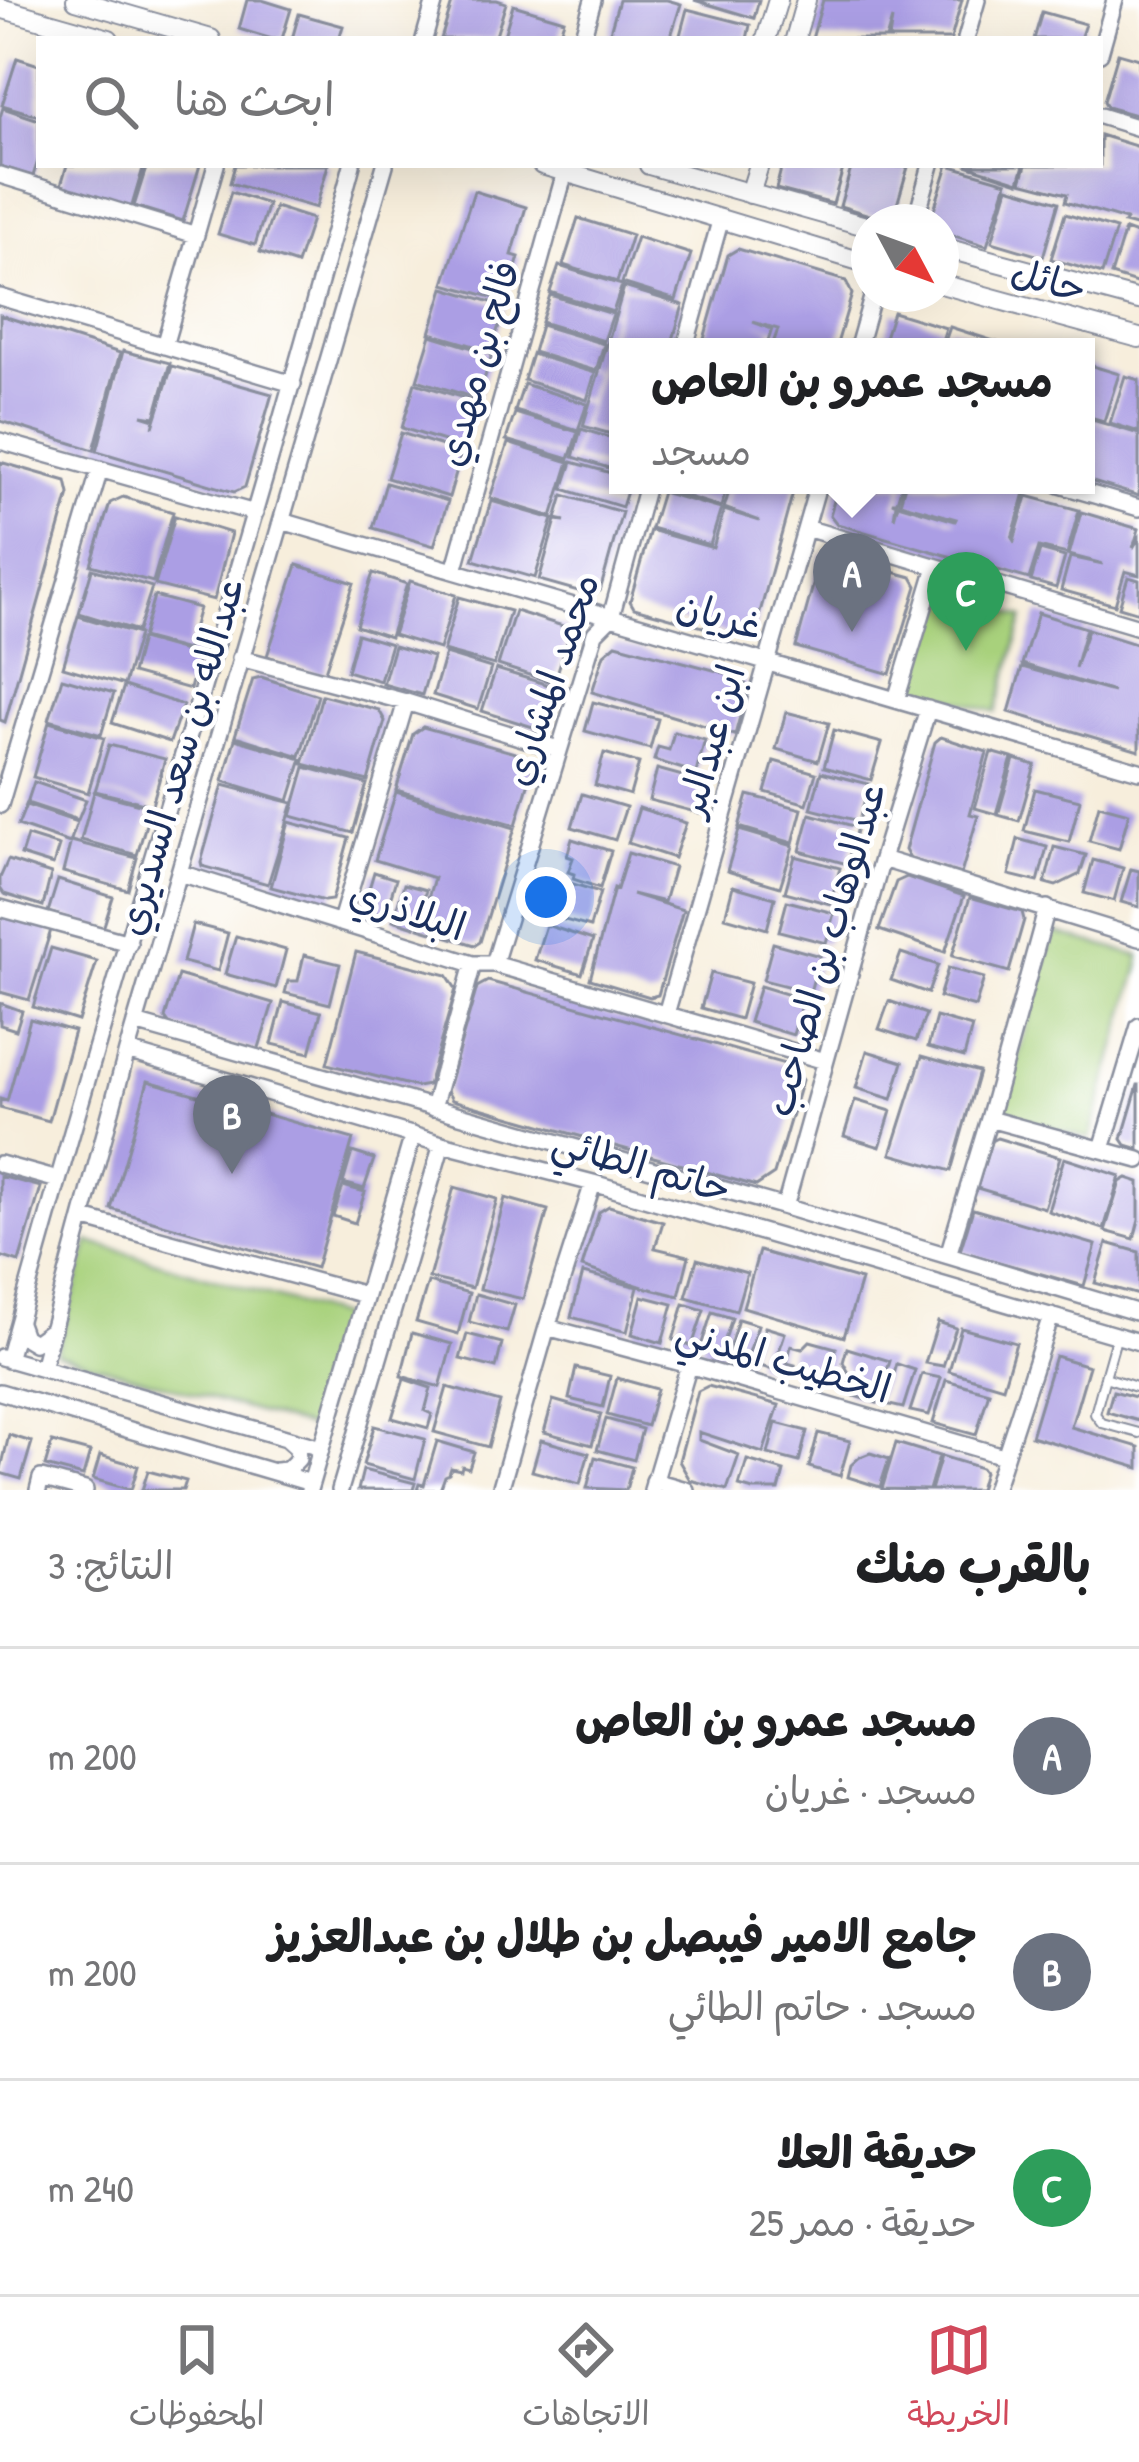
<!DOCTYPE html>
<html lang="ar">
<head>
<meta charset="utf-8">
<style>
	:root { --surface:#fff; --page:#f6f6f6; --text:#202124; --muted:#757577; --line:#e0e0e0; --accent:#d1495b }
	body { margin:0; font-family:"Patrick Hand","Playpen Sans Arabic",sans-serif; background:var(--page); color:var(--text); direction:rtl }
	.compass { position:absolute; left:851px; top:204px; width:108px; height:108px; border-radius:50%; background:var(--surface); box-shadow:0 12px 48px #0002; rotate:131deg }
	.you { position:absolute; left:546px; top:897px; width:42px; height:42px; margin:-30px; border:9px solid #fff; border-radius:50%; background:#1a73e8; box-shadow:0 0 0 18px #1a73e833 }
	.badge { display:grid; place-items:center; width:78px; height:78px; border-radius:50%; background:var(--accent); color:#fff; font-size:39px; font-weight:700 }
	.pin { position:absolute; translate:-50% -99px; filter:drop-shadow(0 3px 6px #0008) }
	.pin::after { content:''; position:absolute; top:63px; width:42px; height:36px; background:inherit; clip-path:polygon(0 0,100% 0,50% 100%) }
	.popup { position:absolute; left:609px; top:338px; width:486px; height:156px; box-sizing:border-box; display:grid; place-content:center; border-radius:0px; background:var(--surface); filter:drop-shadow(0 3px 9px #0005); font-size:39px; white-space:nowrap; color:var(--muted) }
	.popup b { font-size:45px; color:var(--text) }
	.popup::after { content:''; position:absolute; left:50%; top:100%; margin-left:-24px; border:24px solid transparent; border-top-color:var(--surface) }
	.list { margin:0; padding:0; list-style:none }
	h2 { display:flex; justify-content:space-between; align-items:center; height:156px; margin:0; padding:0 48px; font-size:51px }
	h2 small { font-size:39px; font-weight:400; color:var(--muted) }
	.list li { display:grid; grid-template-columns:78px 1fr auto; gap:36px; align-items:center; box-sizing:border-box; height:216px; padding:0 48px; border-top:3px solid var(--line) }
	.list b { display:block; font-size:45px; white-space:nowrap }
	.list p { margin:0; font-size:39px; white-space:nowrap; color:var(--muted) }
	.list em { font-size:39px; font-style:normal; color:var(--muted) }
	.icon { flex:none; width:66px; height:66px; fill:none; stroke:currentColor; stroke-width:2; stroke-linecap:round; stroke-linejoin:round }
	.map { position:relative; flex:none; width:1139px; height:1490px; overflow:hidden; direction:ltr }
	.search { position:absolute; background:var(--surface); box-shadow:0 12px 48px #0002; left:36px; right:36px; top:36px; height:132px; display:flex; align-items:center; gap:30px; box-sizing:border-box; padding:0 42px; border-radius:0px; color:var(--muted); font-size:45px }
	.sheet { height:804px; background:var(--surface) }
	nav { display:flex; justify-content:space-around; align-items:center; box-sizing:border-box; height:168px; border-top:3px solid var(--line); background:var(--surface); font-size:33px; color:var(--muted) }
	nav a { display:grid; justify-items:center; gap:6px }
	nav .on { color:var(--accent) }
	.map>svg:first-child { display:block }
	.green { fill:#a8d17c; stroke:#62806d; stroke-width:3 }
	.building { fill:#ab9ee4 }
	.lines { fill:none; stroke-linecap:round; stroke-linejoin:round }
	.service-casing { stroke:#898e9d; stroke-width:12 }
	.minor-casing { stroke:#898e9d; stroke-width:20 }
	.tertiary-casing { stroke:#898e9d; stroke-width:22 }
	.service { stroke:#fff; stroke-width:8 }
	.minor { stroke:#fff; stroke-width:15 }
	.tertiary { stroke:#fff; stroke-width:18 }
	.labels { text-anchor:middle; dominant-baseline:central; stroke-width:9; stroke-linejoin:round; paint-order:stroke }
	.street-label { font-size:39px; fill:#1b2f5e; stroke:#fff }
</style>
</head>
<body>
<div class="map">
<svg width="1139" height="1490" viewBox="0 0 1139 1490">
	<rect width="100%" height="100%" fill="#fff"/>
	<filter id="ink" filterUnits="userSpaceOnUse"><feTurbulence type="fractalNoise" baseFrequency=".00833" numOctaves="2"/><feDisplacementMap in="SourceGraphic" scale="24" xChannelSelector="R" yChannelSelector="G"/><feConvolveMatrix kernelMatrix="1 2 1 2 8 2 1 2 1" color-interpolation-filters="sRGB"/></filter>
	<filter id="wash" filterUnits="userSpaceOnUse"><feTurbulence type="fractalNoise" baseFrequency=".004" numOctaves="4" result="noise"/><feDisplacementMap in="SourceGraphic" scale="48" xChannelSelector="R" yChannelSelector="G"/><feGaussianBlur stdDeviation="2.7" result="paint"/><feColorMatrix in="noise" values="0 0 0 0 0 0 0 0 0 0 0 0 0 0 0 0 0 1.4 0 .05"/><feComposite in="paint" operator="in"/></filter>
	<g filter="url(#wash)">
		<rect width="100%" height="100%" fill="#f7eedc"/>
		<path class="green" d="M936,591L1024,617L996,712L908,686Z
			M1053,932L1139,956V966L1090,1139L1002,1114Z
			M89,1242L346,1318L315,1429L56,1353Z"/>
		<g id="blocks">
			<path class="building" d="M247,0H262L291,9L282,39H272L239,29Z
				M453,0H497L506,3L495,39H441Z
				M619,0H667L681,4L670,39H621L609,35Z
				M694,0H759L754,18Z
				M823,0H962L951,39H889L892,19L886,39H812Z
				M513,5L564,20L558,39H503Z
				M687,9L750,25L747,39H679Z
				M1042,12L1085,24L1080,39H1034Z
				M299,14L343,26L339,39H292Z
				M1118,53L1139,59V116L1107,107L1104,101Z
				M17,58L39,65V116L2,105Z
				M3,108L39,120V158L33,176L0,166V117Z
				M1100,135L1139,147V227L1124,223L1126,220L1065,202L1067,194L1021,182L1026,165H1100Z
				M67,165H144L131,209L61,185Z
				M147,165H200L183,221L134,206Z
				M235,165H328L316,208L230,183Z
				M782,165H844L833,204L776,189Z
				M852,165L908,167L892,222L840,206Z
				M948,165L1007,182L987,246L941,232V222H930Z
				M966,165H1024L1019,182Z
				M1008,187L1059,202L1043,257L992,242Z
				M474,191L526,207L512,255L519,257L506,301L444,284Z
				M231,192L268,204L255,245L218,234Z
				M275,207L312,219L297,264L260,252Z
				M1065,214L1116,229L1102,274L1051,259Z
				M578,218L632,235L617,282L563,265Z
				M1125,230L1139,235V284L1111,275Z
				M637,237L691,254L676,300L622,283Z
				M738,249L846,281L852,294L836,347H772L778,329L753,322L772,329L766,347H729L704,339L728,255Z
				M559,266L622,285L613,312L550,292Z
				M624,287L683,305L671,347H618V436L583,426Z
				M444,288L505,306L491,351L430,333Z
				M550,295L613,314L604,341L541,322Z
				M893,312L946,328L940,347H882Z
				M0,315L120,353L94,450L0,421Z
				M541,325L604,344L596,371L533,352Z
				M950,327L1003,344L1002,347H943Z
				M431,335L492,354L478,399L417,380Z
				M123,351L170,363L155,417L142,415L155,419L153,427L172,366L272,394L245,487L234,492L97,451Z
				M532,354L595,373L587,400L524,380Z
				M1086,364L1119,374L1104,421L1086,416Z
				M1125,376L1139,380V432L1110,423Z
				M415,383L477,402L463,447L402,428Z
				M524,384L587,404L578,430L515,411Z
				M515,413L578,432L569,459L506,440Z
				M1086,418L1139,434V496L1086,480Z
				M581,429L618,440V471L573,457Z
				M401,433L462,452L449,497L387,478Z
				M508,443L569,462L552,517L490,498Z
				M0,462L66,481L69,494L5,722L0,720Z
				M572,462L618,475V485H629L622,507L563,489Z
				M386,483L448,501L434,546L373,528Z
				M663,485H727L721,507L662,489Z
				M731,485H795L754,634L746,639L634,608L630,601L650,530L713,548L724,510L760,521L724,508Z
				M842,485H902L897,502H892L896,504L894,518L898,504L955,521L956,519L900,503L905,485H995L1025,493L1012,538L1014,541L1027,496L1079,510L1067,554L1039,547L1029,579L837,524L830,515L838,487L852,489Z
				M662,492L721,509L710,545L651,528Z
				M563,495L622,512L600,591L592,595L539,580L556,520L565,521L556,519Z
				M123,497L173,512L153,582L91,565L110,503Z
				M491,501L553,519L535,578L473,560Z
				M1081,512L1139,529L1133,548L1139,538V575L1125,571L1115,605L1061,590L1070,557L1103,564L1069,555Z
				M175,516L231,533L214,600L155,585Z
				M1040,550L1065,557L1056,588L1031,581Z
				M822,553L912,577L917,586L890,674L796,647Z
				M297,565L354,583L324,674L267,656Z
				M92,569L152,587L138,631L79,613Z
				M373,573L407,584L390,637L356,626Z
				M1128,577L1139,580V613L1119,607Z
				M410,581L456,595L439,649L393,635Z
				M154,596L199,608L187,650L142,638Z
				M459,597L510,611L494,665L443,651Z
				M515,611L566,627L569,636L554,683L498,665Z
				M1038,613L1086,628L1075,668L1088,629L1139,645V751L1009,712L1022,667L1113,692L1022,664Z
				M78,616L139,634L124,685L63,667Z
				M357,634L391,644L380,681L347,671Z
				M141,639L199,655L190,689L132,673Z
				M616,644L740,677L748,687L735,735L592,692L604,654Z
				M394,646L433,657L422,695L383,684Z
				M445,654L491,668L478,709L433,695Z
				M496,669L555,687L543,723L536,728L482,711Z
				M261,677L318,695L300,756L235,736L253,679Z
				M62,678L114,693L101,735L49,720Z
				M124,686L183,705L170,742L112,723Z
				M322,695L379,710L385,721L368,781L303,764Z
				M593,702L658,719L650,749L585,731Z
				M786,712L829,723L818,761L776,749Z
				M49,722L104,738L88,793L33,777Z
				M423,727L529,757L533,768L516,825L396,790L413,734Z
				M834,730L882,743L871,780L824,767Z
				M674,732L705,740L696,773L654,760L658,747L669,750Z
				M941,737L987,752L970,814L978,816L961,874L910,859L905,850L935,742Z
				M235,739L302,759L289,801L223,781Z
				M109,745L165,759L152,805L95,791Z
				M991,752L1012,758L996,814L975,808Z
				M604,753L639,763L630,795L595,785Z
				M1014,759L1035,765L1019,821L998,815Z
				M774,761L816,773L807,804L765,792Z
				M305,767L367,784L353,833L291,816Z
				M657,769L708,783L699,813L649,800Z
				M821,772L869,784L859,821L811,809Z
				M34,782L86,800L78,820L27,803Z
				M223,785L293,803L268,884L202,866L201,862Z
				M1035,789L1080,800L1069,842L1024,831Z
				M94,792L151,807L137,855L81,840Z
				M396,792L515,828L480,942L475,945L419,928L434,878L375,860Z
				M582,794L626,807L615,840L572,827Z
				M748,795L802,809L793,843L739,827Z
				M26,805L77,822L70,843L18,825Z
				M1099,805L1129,813L1119,849L1089,841Z
				M639,808L686,823L674,858L628,843Z
				M810,814L857,827L847,864L800,851Z
				M289,822L349,838L332,900L324,901L271,887Z
				M739,830L793,846L780,887L727,871Z
				M27,836L59,846L53,865L21,855Z
				M572,839L611,851L600,888L573,879L574,874L568,872L573,858L567,856Z
				M1018,839L1047,847L1038,882L1009,875Z
				M71,841L137,858L128,890L63,872Z
				M1054,847L1086,855L1080,874L1056,886L1045,883Z
				M628,853L674,867L664,902L632,894L683,910L658,995L650,997L590,979L614,888L617,889Z
				M795,856L840,868L830,904L785,892Z
				M8,860L51,874L43,906L4,894L0,888V878Z
				M1093,860L1123,868L1114,901L1084,893Z
				M1131,869L1139,871V907L1121,902Z
				M374,872L396,879L385,916L363,909Z
				M907,877L964,896L945,952L879,930L896,882Z
				M58,880L113,897L103,929L48,912Z
				M560,880L600,892L590,927L550,916Z
				M404,884L426,890L415,927L393,920Z
				M733,886L775,898L767,929L725,917Z
				M970,897L1022,912L1024,920L1009,972L952,956Z
				M787,901L834,913L826,943L779,931Z
				M0,913L51,930L29,1000L0,992Z
				M193,924L228,933L218,971L183,962Z
				M546,925L593,940L582,974L535,960Z
				M236,936L286,950L276,988L225,974Z
				M773,943L820,956L810,992L763,980Z
				M51,948L97,961L78,1021L33,1007Z
				M356,952L447,975L456,989L428,1085L417,1087L327,1064Z
				M901,953L938,965L928,993L891,980Z
				M304,955L340,964L330,1004L285,993L288,981H298Z
				M948,968L984,978L975,1007L939,997Z
				M711,973L750,983L740,1019L701,1008Z
				M178,975L273,1003L258,1051L170,1025L165,1018Z
				M488,981L792,1066L802,1080L774,1174L756,1186L452,1100L447,1091L477,987Z
				M760,986L803,999L793,1035L749,1022Z
				M889,1001L926,1014L916,1041L879,1029Z
				M283,1002L321,1012L310,1053L272,1044Z
				M0,1003L22,1011L16,1030L0,1025Z
				M936,1017L972,1027L964,1057L928,1047Z
				M30,1019L74,1031L49,1121L0,1108V1099L7,1101Z
				M867,1051L903,1062L892,1099L856,1088Z
				M922,1056L979,1072L951,1171L891,1154Z
				M148,1081L353,1139L316,1268L111,1209Z
				M1138,1085H1139V1149L1126,1145L1122,1139Z
				M855,1100L891,1111L880,1147L844,1136Z
				M997,1138L1060,1157L1044,1208L977,1188L991,1141Z
				M352,1152L374,1159L364,1189L343,1183Z
				M1064,1158L1120,1176L1104,1229L1048,1211Z
				M0,1176L41,1187L19,1262L0,1256Z
				M1127,1178L1139,1182V1220L1134,1239L1105,1231L1120,1182Z
				M343,1186L365,1192L355,1223L333,1216Z
				M454,1187L497,1199L472,1288L429,1278Z
				M505,1198L548,1210L523,1299L480,1289Z
				M609,1206L663,1222L655,1248L689,1256L679,1296L643,1287L582,1267L599,1212Z
				M973,1209L1096,1245L1084,1286L960,1251Z
				M1107,1243L1139,1252V1295L1095,1283Z
				M759,1251L861,1280L844,1337L743,1307Z
				M697,1259L747,1273L736,1311L686,1297Z
				M583,1273L638,1287L627,1332L571,1317Z
				M428,1282L469,1293L458,1334L416,1322Z
				M476,1294L515,1305L507,1332L469,1322Z
				M642,1296L673,1304L662,1343L632,1334Z
				M684,1304L704,1310L692,1346L673,1340Z
				M712,1312L732,1318L720,1355L700,1349Z
				M738,1319L758,1325L746,1362L727,1356Z
				M938,1322L956,1328L943,1366L925,1363Z
				M765,1327L785,1333L773,1370L754,1364Z
				M961,1328L1016,1343L1003,1387L949,1371Z
				M412,1333L452,1344L440,1387L401,1376Z
				M467,1334L502,1343L496,1368L460,1359Z
				M810,1341L836,1348L830,1371L823,1372L821,1380L813,1377L812,1380L792,1374L795,1365L787,1363L791,1346L802,1349Z
				M847,1348L890,1361L877,1403L845,1393L849,1373L843,1362Z
				M1055,1356L1089,1366L1071,1427L1139,1447V1468L1031,1436Z
				M897,1364L915,1370L903,1408L885,1404Z
				M576,1368L610,1376L603,1407L569,1399Z
				M922,1374L941,1378L929,1415L910,1411Z
				M617,1378L657,1389L647,1426L607,1415Z
				M404,1379L431,1388L425,1411L432,1414L428,1428L392,1418Z
				M946,1380L989,1392L976,1435L933,1423Z
				M708,1386L779,1405L763,1453L699,1432V1440L739,1455L727,1490L690,1480L679,1461L698,1391Z
				M447,1387L500,1402L488,1447L434,1432Z
				M1113,1391L1139,1398V1421L1107,1412Z
				M553,1400L601,1414L592,1445L544,1432Z
				M606,1419L642,1429L634,1460L597,1450Z
				M776,1423L807,1431L799,1462L768,1454Z
				M374,1426L425,1439L415,1479L363,1465Z
				M818,1433L850,1441L840,1476L809,1467Z
				M9,1435L32,1442L21,1479L0,1473Z
				M541,1440L589,1453L580,1484L532,1471Z
				M437,1441L474,1452L469,1468L462,1466L461,1470L451,1468L449,1474L445,1476L440,1490H417L419,1484L424,1485Z
				M52,1442L90,1452L83,1476L45,1466Z
				M896,1443L939,1456L929,1490L882,1489Z
				M870,1453L889,1459L880,1487L848,1477L851,1465L860,1457Z
				M100,1455L138,1466L131,1490L93,1479Z
				M941,1456L981,1468L984,1472L979,1490H931Z
				M595,1457L632,1467L626,1490L587,1488Z
				M747,1460L784,1471L779,1490H753L739,1486Z
				M363,1470L415,1483L413,1490H358Z
				M148,1471L186,1481L183,1490H142Z"/>
		</g>
	</g>
	<g filter="url(#ink)">
		<use href="#blocks" fill-opacity="0" stroke="#898e9d" stroke-width="3"/>
		<g class="lines">
			<defs>
				<path id="service" d="M1105,1377L1117,1335
					M1139,1388L1105,1377L1095,1414L1102,1423L1139,1433"/>
				<path id="minor" d="M424,39L435,0
					M582,39L593,0
					M966,39L977,0
					M1100,53L1115,0
					M1100,116L1139,128
					M0,175L196,235
					M915,222L931,165
					M0,297L293,384
					M164,346L216,165
					M685,347L721,218
					M858,347L873,294
					M0,441L255,513
					M1060,485L1139,508
					M282,521L1139,771
					M806,528L1139,627
					M454,571L565,172
					M240,658L406,702L558,749
					M896,700L936,567
					M0,805L100,469
					M882,859L1139,938
					M180,873L473,964H494L825,1061
					M0,908L129,943
					M341,921L406,702
					M494,964L595,633L611,617L647,485
					M666,1014L818,485
					M135,1023L785,1207L1139,1313
					M127,1051L442,1144L593,1183L1139,1342
					M433,1108L473,964
					M989,1119L1139,1160
					M1102,1149L1139,1026
					M0,1164L58,1180
					M785,1207L882,859L928,709
					M83,1218L365,1295
					M948,1255L989,1119L1047,908
					M19,1323L24,1337L34,1343L53,1329
					M547,1327L689,1365L1003,1456
					M1,1357L321,1448
					M8,1360C117,960 245,565 352,165
					M42,1368L127,1051L385,165
					M0,1392L311,1483
					M276,1471L287,1470L298,1459L297,1448L287,1439
					M654,1481L686,1490
					M38,1490L41,1478L85,1490
					M309,1490L413,1135
					M340,1490L442,1144
					M500,1490L547,1327L593,1183
					M652,1490L689,1365
					M994,1490L1051,1316"/>
				<path id="tertiary" d="M76,0L211,39
					M0,8L109,39
					M766,39L778,0
					M795,39L806,0
					M542,165L869,264
					M649,165L869,227
					M750,194L759,165
					M941,247L1139,300
					M941,284L1139,338"/>
			</defs>
			<use href="#service" class="service-casing"/>
			<use href="#minor" class="minor-casing"/>
			<use href="#tertiary" class="tertiary-casing"/>
			<use href="#service" class="service"/>
			<use href="#minor" class="minor"/>
			<use href="#tertiary" class="tertiary"/>
		</g>
	</g>
	<g class="labels">
		<g class="street-label">
			<text transform="translate(1049 279) rotate(15)">حائل</text>
			<text transform="translate(477 363) rotate(-74)">فالح بن مهدي</text>
			<text transform="translate(720 614) rotate(16)">غريان</text>
			<text transform="translate(550 679) rotate(-71)">محمد المشاري</text>
			<text transform="translate(710 740) rotate(-74)">ابن عبدالبر</text>
			<text transform="translate(179 756) rotate(-74)">عبدالله بن سعد السديري</text>
			<text transform="translate(408 909) rotate(18)">البلاذري</text>
			<text transform="translate(824 949) rotate(-74)">عبدالوهاب بن الصاحب</text>
			<text transform="translate(642 1164) rotate(16)">حاتم الطائي</text>
			<text transform="translate(784 1359) rotate(16)">الخطيب المدني</text>
		</g>
	</g>
</svg>
<svg class="compass" viewBox="-18 -18 36 36"><path d="M0-13l5 13h-10z" fill="#e53935"/><path d="M0 13l5-13h-10z" fill="#757577"/></svg>
<div class="you"></div>
<div class="pin badge" style="left:852px;top:632px;background:#6b7280">A</div>
<div class="popup"><b>مسجد عمرو بن العاص</b>مسجد</div>
<div class="pin badge" style="left:232px;top:1174px;background:#6b7280">B</div>
<div class="pin badge" style="left:966px;top:651px;background:#2e9e5b">C</div>
<div class="search"><svg class="icon" aria-label="search" viewBox="0 0 24 24"><circle cx="10" cy="10" r="6"/><path d="M15 15l6 6"/></svg>ابحث هنا</div>
</div>
<section class="sheet">
<h2>بالقرب منك<small>النتائج: 3</small></h2>
<ul class="list">
<li><span class="badge" style="background:#6b7280">A</span><div><b>مسجد عمرو بن العاص</b><p>مسجد · غريان</p></div><em>200 m</em></li>
<li><span class="badge" style="background:#6b7280">B</span><div><b>جامع الامير فيبصل بن طلال بن عبدالعزيز</b><p>مسجد · حاتم الطائي</p></div><em>200 m</em></li>
<li><span class="badge" style="background:#2e9e5b">C</span><div><b>حديقة العلا</b><p>حديقة · ممر 25</p></div><em>240 m</em></li>
</ul>
</section>
<nav>
<a class="on"><svg class="icon" aria-label="map" viewBox="0 0 24 24"><path d="M3 6l6-2 6 2 6-2v14l-6 2-6-2-6 2zM9 4v14M15 6v14"/></svg>الخريطة</a>
<a><svg class="icon" aria-label="directions" viewBox="0 0 24 24"><path d="M12 3l9 9-9 9-9-9zM9 14v-3h6M13 9l2 2-2 2"/></svg>الاتجاهات</a>
<a><svg class="icon" aria-label="saved" viewBox="0 0 24 24"><path d="M7 4h10v16l-5-4-5 4z"/></svg>المحفوظات</a>
</nav>
</body>
</html>
